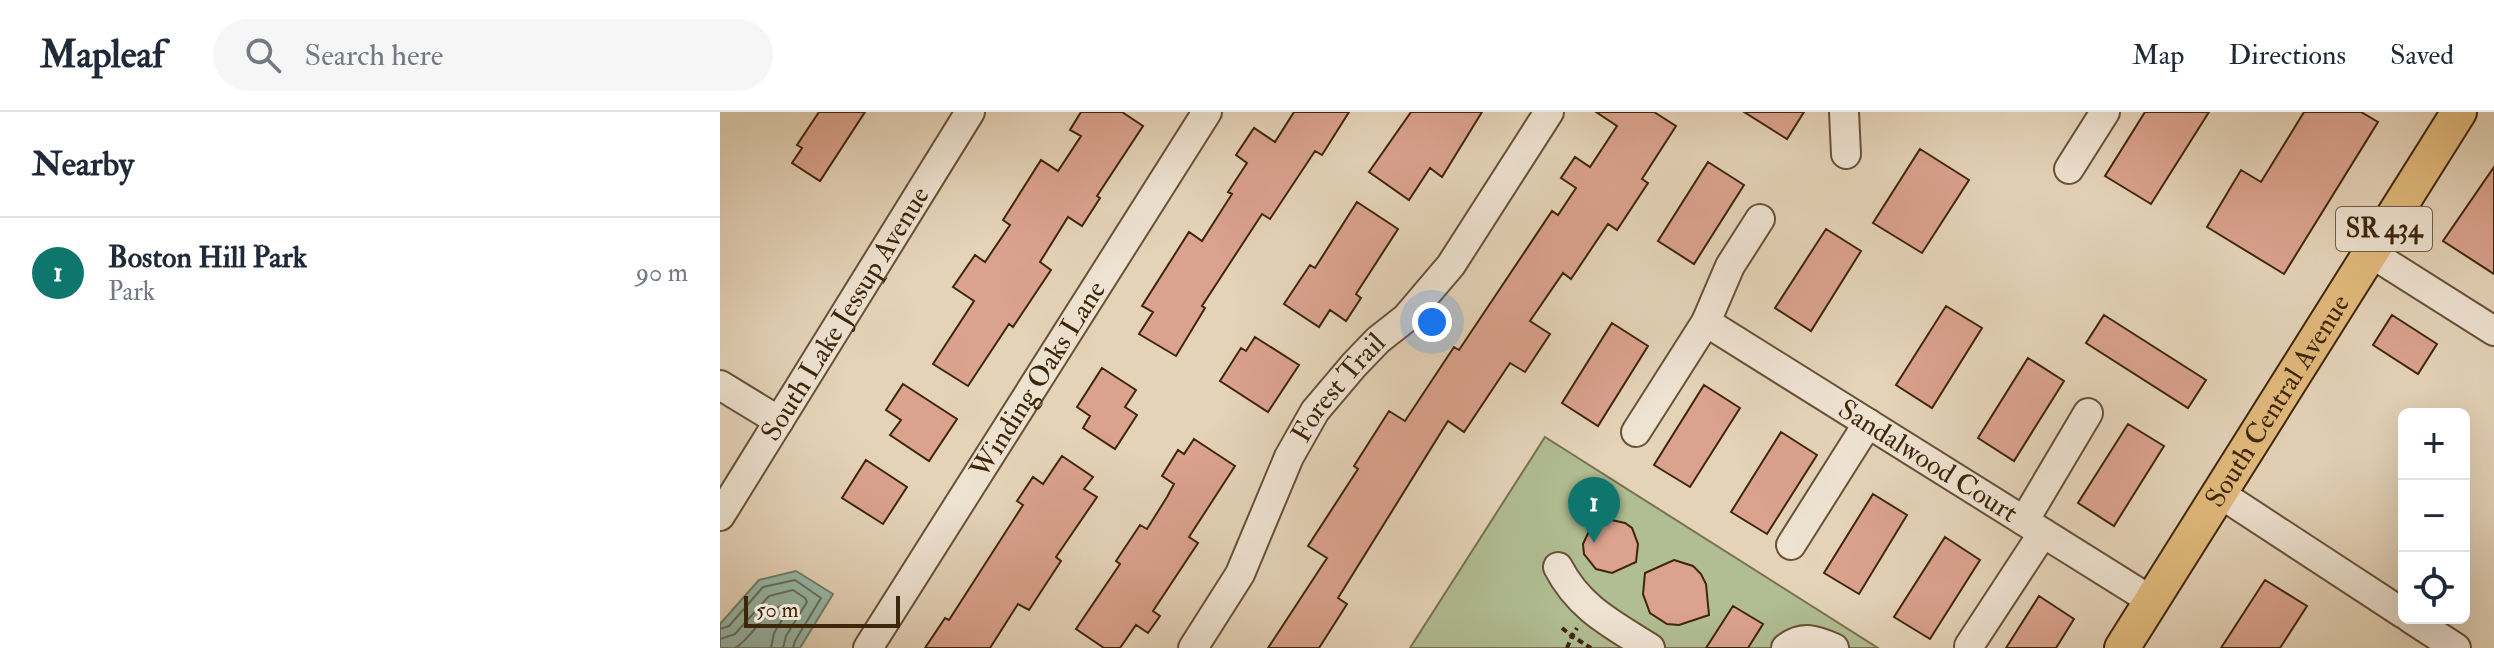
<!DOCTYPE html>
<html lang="en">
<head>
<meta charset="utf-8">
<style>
	:root { --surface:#fff; --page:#f6f6f7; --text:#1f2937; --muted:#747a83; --line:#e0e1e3; --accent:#0f766e }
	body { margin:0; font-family:"IM FELL Double Pica",serif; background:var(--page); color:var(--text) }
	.controls { position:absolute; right:24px; bottom:24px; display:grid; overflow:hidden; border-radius:12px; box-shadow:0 8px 32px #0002 }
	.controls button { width:72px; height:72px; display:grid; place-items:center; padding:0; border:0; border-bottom:2px solid var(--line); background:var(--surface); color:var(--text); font:40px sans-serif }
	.scale { position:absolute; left:24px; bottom:20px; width:156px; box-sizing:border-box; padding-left:8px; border:4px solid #3e260a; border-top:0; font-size:22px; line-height:28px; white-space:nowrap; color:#3e260a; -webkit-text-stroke:6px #eee2d1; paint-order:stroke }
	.you { position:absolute; left:712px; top:210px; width:28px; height:28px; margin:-20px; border:6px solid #fff; border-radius:50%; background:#1a73e8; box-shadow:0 0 0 12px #1a73e833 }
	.badge { display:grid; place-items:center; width:52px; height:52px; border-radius:50%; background:var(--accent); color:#fff; font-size:26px; font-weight:700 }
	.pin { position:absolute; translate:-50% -66px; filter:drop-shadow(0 2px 4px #0008) }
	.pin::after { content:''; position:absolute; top:42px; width:28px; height:24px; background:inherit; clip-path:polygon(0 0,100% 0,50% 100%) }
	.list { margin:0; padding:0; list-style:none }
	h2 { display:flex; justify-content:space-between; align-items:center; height:104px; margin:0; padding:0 32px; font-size:34px }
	h2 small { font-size:26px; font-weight:400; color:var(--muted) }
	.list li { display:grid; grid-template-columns:52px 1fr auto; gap:24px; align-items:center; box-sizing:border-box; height:112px; padding:0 32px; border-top:2px solid var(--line) }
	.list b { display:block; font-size:30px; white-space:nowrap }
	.list p { margin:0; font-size:26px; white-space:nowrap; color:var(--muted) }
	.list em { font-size:26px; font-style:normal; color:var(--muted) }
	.icon { flex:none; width:44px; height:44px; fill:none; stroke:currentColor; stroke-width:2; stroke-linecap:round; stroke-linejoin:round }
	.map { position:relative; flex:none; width:1774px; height:536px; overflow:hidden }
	header { display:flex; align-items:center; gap:48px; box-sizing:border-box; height:112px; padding:0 40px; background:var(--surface); border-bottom:2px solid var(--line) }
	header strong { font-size:38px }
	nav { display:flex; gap:44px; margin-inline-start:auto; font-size:28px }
	.search { width:560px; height:72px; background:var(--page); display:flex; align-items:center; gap:20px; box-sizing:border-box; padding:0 28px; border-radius:44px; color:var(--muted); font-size:30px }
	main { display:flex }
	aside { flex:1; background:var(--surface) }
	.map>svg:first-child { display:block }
	.green { fill:#b1bd92; stroke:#78724e; stroke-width:2 }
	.water { fill:#97b9aa; stroke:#737e6a; stroke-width:2 }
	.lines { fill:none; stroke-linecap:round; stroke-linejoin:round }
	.shore { stroke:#6a705a; stroke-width:2 }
	.building { fill:#dba28e; stroke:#3e260a; stroke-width:2 }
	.minor-casing { stroke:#685136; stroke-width:32 }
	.major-casing { stroke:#3e260a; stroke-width:38 }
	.path { stroke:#3e260a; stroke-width:4; stroke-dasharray:6 4; stroke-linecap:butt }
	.minor { stroke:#eee2d1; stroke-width:28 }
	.major { stroke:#e2ba7c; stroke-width:34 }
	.labels { text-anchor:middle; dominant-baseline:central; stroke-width:7; stroke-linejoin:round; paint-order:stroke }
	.shield { fill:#eee2d1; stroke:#735e46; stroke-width:2 }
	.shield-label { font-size:26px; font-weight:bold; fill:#3e260a }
	.street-label { font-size:28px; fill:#3e260a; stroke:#eee2d1 }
</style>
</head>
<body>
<header>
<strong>Mapleaf</strong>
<div class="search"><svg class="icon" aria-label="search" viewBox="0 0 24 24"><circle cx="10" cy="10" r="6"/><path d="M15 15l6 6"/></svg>Search here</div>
<nav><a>Map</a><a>Directions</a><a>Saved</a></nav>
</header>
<main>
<aside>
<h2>Nearby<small></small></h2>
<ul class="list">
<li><span class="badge">1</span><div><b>Boston Hill Park</b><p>Park</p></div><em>90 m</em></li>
</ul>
</aside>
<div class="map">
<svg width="1774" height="536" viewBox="0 0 1774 536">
	<rect width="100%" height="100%" fill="#e5d3b8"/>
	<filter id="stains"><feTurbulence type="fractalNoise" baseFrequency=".0025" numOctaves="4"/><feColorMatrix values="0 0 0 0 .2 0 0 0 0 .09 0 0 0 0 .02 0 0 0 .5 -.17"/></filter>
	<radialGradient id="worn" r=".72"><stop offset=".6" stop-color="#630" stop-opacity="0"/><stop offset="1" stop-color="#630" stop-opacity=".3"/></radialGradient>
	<path class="green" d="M825,325L1158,536H690Z"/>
	<path class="water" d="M76,459L113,482L80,536H0V512L39,468Z"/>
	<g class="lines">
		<path class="shore" d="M0,517L9,514L43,475L75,468L101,486L75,529L73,536
			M0,527L15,522L49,484L73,478L85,486L87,490L66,524L63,536
			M15,536C34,525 44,496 65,493L68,498L54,521L51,536"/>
	</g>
	<path class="building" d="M99,0H145L100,69L72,51L82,36L77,33Z
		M361,0H402L423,14L377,84L380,86L362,114L348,105L320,150L331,158L293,215L289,212L248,274L213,252L254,189L233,175L255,143L265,150L290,113L283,108L321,48L338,59L361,24L350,18Z
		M574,0H629L602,43L595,39L550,107L542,102L482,194L485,196L456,244L419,222L433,200L422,194L469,120L482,129L512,82L508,80L527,51L516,43L534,16L555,30Z
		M691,0H762L722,65L710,56L689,88L649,60Z
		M876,0H934L956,14L922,67L928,71L897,118L888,112L851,167L843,161L810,209L830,222L805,260L790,251L744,320L728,309L618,486L627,492L599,536H548L607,446L588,434L638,357L634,354L669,299L685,309L734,235L739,238L832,99L838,103L856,76L841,66L855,45L870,55L897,14Z
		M1024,0H1084L1067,27Z
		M1425,0H1489L1431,92L1385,64Z
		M1584,0H1641L1658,10L1564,162L1487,115L1521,58L1541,70Z
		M1200,37L1249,68L1202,141L1153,111Z
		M988,50L1024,73L974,152L938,129Z
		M1774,55V162L1723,129Z
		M637,90L678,117L636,182L641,186L626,209L610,198L599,215L564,192L590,153L595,156Z
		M1106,117L1141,139L1091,219L1055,196Z
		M1226,194L1262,216L1212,296L1176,273Z
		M1384,203L1486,268L1468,296L1366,231Z
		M1672,203L1717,232L1698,262L1653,233Z
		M892,211L928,234L878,314L842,291Z
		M535,225L579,253L548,300L500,269L521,236L526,239Z
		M1308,246L1344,269L1294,349L1258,326Z
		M382,256L416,278L405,295L417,303L395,337L363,316L370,304L357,295Z
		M183,272L237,307L209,349L170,323L181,308L166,298Z
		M984,273L1020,296L970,375L934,353Z
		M1408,312L1444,334L1394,414L1358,391Z
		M1061,320L1097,343L1047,422L1011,400Z
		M474,327L515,354L469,425L478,431L433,499L440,504L428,521L416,513L400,536H384L356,517L400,452L396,449L420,413L427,417L447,385L454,372L442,364L458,338L464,342Z
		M342,344L373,365L364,377L377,385L336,445L341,449L309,498L298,492L270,536H205L225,506L229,508L303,393L297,389L313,365L323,372Z
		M146,348L187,375L163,412L122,386Z
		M1153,382L1187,403L1139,482L1104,461Z
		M887,407L905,411L912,416L918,432L916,450L892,461L876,457L864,442L863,432L871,415Z
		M1225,425L1260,448L1210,527L1174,505Z
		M954,448L973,454L981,462L986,472L989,503L959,513L947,512L930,501L923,482L925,461Z
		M1545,468L1587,494L1560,536H1501Z
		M1319,484L1354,507L1336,536H1286Z
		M1013,494L1043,512L1028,536H986Z"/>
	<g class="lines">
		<defs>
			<g id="minor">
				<path d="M1124,0L1126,42"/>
				<path d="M1349,57L1385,0"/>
				<path d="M1649,140L1774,219"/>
				<path id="s1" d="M986,210L1432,489"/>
				<path d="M0,273L59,309"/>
				<path d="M916,320L986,210L1010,154L1040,107"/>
				<path d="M1499,381L1684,502"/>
				<path id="s2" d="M0,404L250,0"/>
				<path d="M1304,409L1368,301"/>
				<path d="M1071,433L1148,311"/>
				<path d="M838,455C859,496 892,512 930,536"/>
				<path d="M1690,506L1736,536"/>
				<path d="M1249,534L1323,421"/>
				<path id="s3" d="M148,536L487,0"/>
				<path id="s4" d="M473,536L520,462L569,345L595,299L634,253L658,228L686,206L731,153L829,0"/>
				<path d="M1066,536C1083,523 1096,528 1114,536"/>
			</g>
			<g id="major">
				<path id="s5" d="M1402,536L1739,0"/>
			</g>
		</defs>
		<use href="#minor" class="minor-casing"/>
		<use href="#major" class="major-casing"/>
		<path class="path" d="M842,516L852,524L857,516
			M847,536L852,524L871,536"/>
		<use href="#minor" class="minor"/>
		<use href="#major" class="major"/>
	</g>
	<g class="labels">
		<rect class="shield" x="1616" y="95" width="96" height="44" rx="6"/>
		<g class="shield-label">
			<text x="1664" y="117">SR 434</text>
		</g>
		<g class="street-label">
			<text stroke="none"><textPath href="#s2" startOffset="238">South Lake Jessup Avenue</textPath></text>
			<text stroke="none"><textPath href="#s3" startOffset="318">Winding Oaks Lane</textPath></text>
			<text stroke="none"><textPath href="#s4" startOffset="300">Forest Trail</textPath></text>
			<text stroke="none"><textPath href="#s5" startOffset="292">South Central Avenue</textPath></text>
			<text stroke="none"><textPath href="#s1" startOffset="262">Sandalwood Court</textPath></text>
		</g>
	</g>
	<rect width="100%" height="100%" filter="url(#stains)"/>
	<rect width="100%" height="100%" fill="url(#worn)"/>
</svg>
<div class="controls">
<button>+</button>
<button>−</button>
<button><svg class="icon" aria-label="locate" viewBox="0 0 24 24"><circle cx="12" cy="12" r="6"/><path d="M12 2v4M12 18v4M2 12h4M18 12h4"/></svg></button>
</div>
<div class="scale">50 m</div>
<div class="you"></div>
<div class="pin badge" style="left:874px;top:431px">1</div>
</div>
</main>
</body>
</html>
